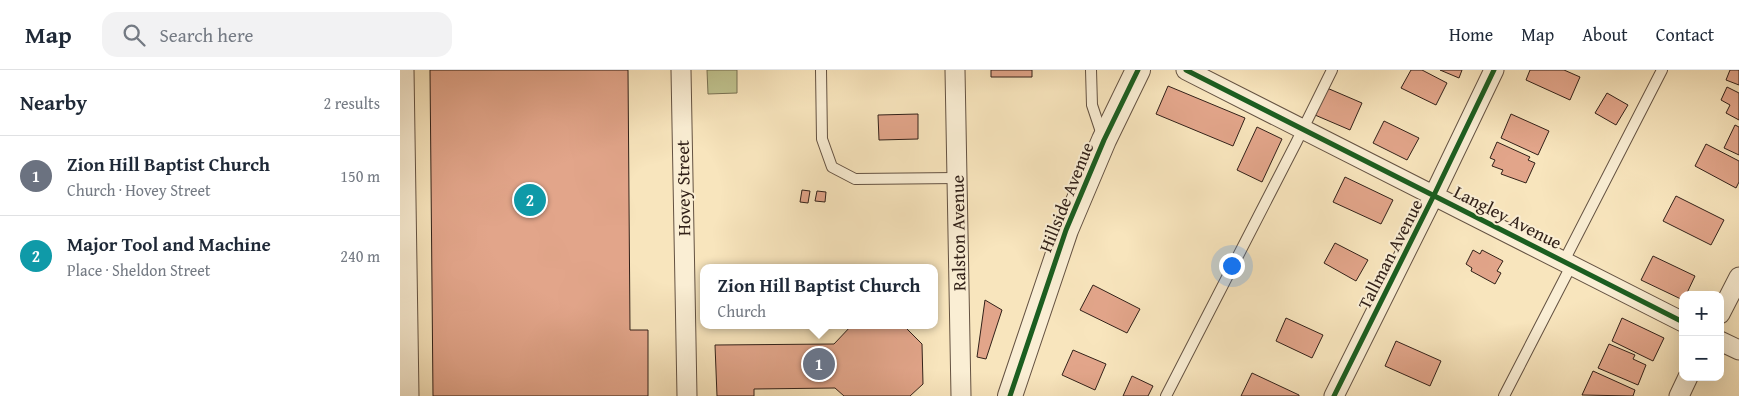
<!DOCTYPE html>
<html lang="en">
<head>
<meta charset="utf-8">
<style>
	:root { --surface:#fff; --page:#f2f2f3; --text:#1f2937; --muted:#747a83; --line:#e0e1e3; --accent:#8f2418 }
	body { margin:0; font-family:"Gentium Book Plus",serif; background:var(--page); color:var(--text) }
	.controls { position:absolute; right:15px; bottom:15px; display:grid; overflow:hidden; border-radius:10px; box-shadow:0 5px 20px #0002 }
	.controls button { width:45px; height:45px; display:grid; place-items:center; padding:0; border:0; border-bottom:1px solid var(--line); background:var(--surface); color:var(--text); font:25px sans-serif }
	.you { position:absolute; left:831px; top:195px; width:18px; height:18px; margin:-12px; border:4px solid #fff; border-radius:50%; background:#1a73e8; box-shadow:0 0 0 8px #1a73e833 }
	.badge { display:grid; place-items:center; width:32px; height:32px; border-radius:50%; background:var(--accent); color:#fff; font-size:16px; font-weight:700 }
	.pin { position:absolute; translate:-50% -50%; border:2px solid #fff; box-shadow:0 1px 5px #0006 }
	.popup { position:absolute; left:300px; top:194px; width:238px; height:65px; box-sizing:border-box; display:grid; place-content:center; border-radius:10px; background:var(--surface); filter:drop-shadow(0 1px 4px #0005); font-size:16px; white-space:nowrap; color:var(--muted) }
	.popup b { font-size:19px; color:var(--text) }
	.popup::after { content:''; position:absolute; left:50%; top:100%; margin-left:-10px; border:10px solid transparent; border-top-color:var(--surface) }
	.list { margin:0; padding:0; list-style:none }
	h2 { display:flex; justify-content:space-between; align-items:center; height:65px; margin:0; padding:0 20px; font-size:21px }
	h2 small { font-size:16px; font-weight:400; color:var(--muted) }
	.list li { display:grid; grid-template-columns:32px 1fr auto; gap:15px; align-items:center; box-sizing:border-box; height:80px; padding:0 20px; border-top:1px solid var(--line) }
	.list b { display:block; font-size:19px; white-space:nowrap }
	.list p { margin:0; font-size:16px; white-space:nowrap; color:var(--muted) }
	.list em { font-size:16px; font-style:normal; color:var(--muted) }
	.icon { flex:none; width:28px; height:28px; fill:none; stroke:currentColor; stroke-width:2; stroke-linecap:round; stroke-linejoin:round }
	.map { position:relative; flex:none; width:1339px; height:326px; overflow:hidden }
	header { display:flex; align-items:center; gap:30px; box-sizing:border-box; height:70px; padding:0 25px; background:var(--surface); border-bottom:1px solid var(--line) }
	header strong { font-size:24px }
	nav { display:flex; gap:28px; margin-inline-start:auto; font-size:18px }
	.search { width:350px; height:45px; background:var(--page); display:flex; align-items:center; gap:12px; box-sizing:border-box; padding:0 18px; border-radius:15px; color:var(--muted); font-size:19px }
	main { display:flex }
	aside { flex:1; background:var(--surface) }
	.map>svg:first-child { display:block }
	.green { fill:#c0c38f; stroke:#797254 }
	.building { fill:#e2a58a; stroke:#322119 }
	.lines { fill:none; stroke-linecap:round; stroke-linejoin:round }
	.service-casing { stroke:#645242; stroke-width:12 }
	.minor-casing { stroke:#645242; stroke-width:21 }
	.tertiary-casing { stroke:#645242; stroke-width:26 }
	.service { stroke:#faeed4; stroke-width:10 }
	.minor { stroke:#faeed4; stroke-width:19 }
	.tertiary { stroke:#faeed4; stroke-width:24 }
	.cycleway-casing { stroke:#faeed4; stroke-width:8 }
	.cycleway { stroke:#1b5e20; stroke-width:5 }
	.labels { text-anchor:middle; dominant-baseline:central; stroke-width:4; stroke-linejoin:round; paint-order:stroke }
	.street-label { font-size:18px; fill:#322119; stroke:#faeed4 }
</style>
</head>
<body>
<header>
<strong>Map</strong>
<div class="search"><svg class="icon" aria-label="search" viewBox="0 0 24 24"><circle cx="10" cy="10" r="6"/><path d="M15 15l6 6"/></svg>Search here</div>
<nav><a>Home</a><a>Map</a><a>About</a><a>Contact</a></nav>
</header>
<main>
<aside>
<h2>Nearby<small>2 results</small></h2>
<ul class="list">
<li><span class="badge" style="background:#6b7280">1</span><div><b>Zion Hill Baptist Church</b><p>Church · Hovey Street</p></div><em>150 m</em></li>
<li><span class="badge" style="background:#0f9aa8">2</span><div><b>Major Tool and Machine</b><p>Place · Sheldon Street</p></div><em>240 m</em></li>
</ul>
</aside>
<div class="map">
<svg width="1339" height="326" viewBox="0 0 1339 326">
	<rect width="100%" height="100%" fill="#f8e5bd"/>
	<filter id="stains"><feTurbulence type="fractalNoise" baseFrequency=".004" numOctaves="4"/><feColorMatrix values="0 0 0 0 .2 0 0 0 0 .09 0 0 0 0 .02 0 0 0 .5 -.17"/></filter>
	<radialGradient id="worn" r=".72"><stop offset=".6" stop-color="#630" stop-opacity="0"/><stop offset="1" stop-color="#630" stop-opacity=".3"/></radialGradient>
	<path class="green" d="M307,0H337V23L308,24Z"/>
	<path class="building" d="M30,0H228L230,260H248V326H33Z
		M591,0H632V7H591Z
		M1011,0H1022L1047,13L1036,35L1001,18Z
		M1040,0H1062L1059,8Z
		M1130,0H1164L1180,7L1170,30L1126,10Z
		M1330,0H1339V15L1326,10Z
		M768,16L845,48L833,76L756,44Z
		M1327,17L1339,23V50L1326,43L1330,35L1321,30Z
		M927,18L962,33L950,60L915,45Z
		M1207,23L1228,35L1216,55L1195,43Z
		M518,44V69L479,70L478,45Z
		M1111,44L1149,61L1138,85L1101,68Z
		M984,51L1019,68L1007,90L973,73Z
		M1335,55L1339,57V85L1324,78Z
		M857,57L882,69L862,112L837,100Z
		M1097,72L1130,87L1128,90L1135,93L1126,113L1101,104L1103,100L1092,96L1095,90L1090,88Z
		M1306,74L1339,91V112L1336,118L1295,96Z
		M945,107L993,130L981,154L933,132Z
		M402,120L410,121L408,133L400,132Z
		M417,121L426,122L425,132L415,131Z
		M1276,126L1324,150L1311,175L1263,151Z
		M935,173L968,190L956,211L924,193Z
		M1073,180L1080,184L1082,180L1103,191L1097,201L1101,203L1095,214L1071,201L1072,198L1066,194Z
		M1253,186L1295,206L1286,225H1283V230L1241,210Z
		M693,215L740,239L727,263L680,240Z
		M585,230L602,240L586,289L577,287Z
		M886,248L923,265L912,288L876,271Z
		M1222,248L1264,268L1253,291L1212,271Z
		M452,255H503L522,274L523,314L510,326H444L435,318L354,319V326H317L315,275L434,274Z
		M996,271L1041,291L1030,316L985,296Z
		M1209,274L1235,285L1233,289L1246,295L1238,315L1198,298Z
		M673,280L706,294L695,320L662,305Z
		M1193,301L1235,320L1233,326L1182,325Z
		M852,303L899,325V326H841Z
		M732,306L753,316L748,326H723Z"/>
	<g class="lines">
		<defs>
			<path id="service" d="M421,0L422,69L432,97L455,109L557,108
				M691,0L692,35L702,65
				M1164,191L1262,0
				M766,326L896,73L932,0
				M1104,326L1172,194"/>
			<path id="minor" d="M4,0L9,326
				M281,0L287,326
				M555,0L561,326
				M786,0L1283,252
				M1320,244L1339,207
				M1320,271L1339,280
				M934,326L1034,125L1094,0
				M1279,326L1288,307"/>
			<path id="tertiary" d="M610,326L666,160L704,70L738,0"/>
		</defs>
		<use href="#service" class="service-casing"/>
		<use href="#minor" class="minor-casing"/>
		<use href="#tertiary" class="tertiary-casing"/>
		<use href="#service" class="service"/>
		<use href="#minor" class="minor"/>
		<use href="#tertiary" class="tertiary"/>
		<defs>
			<path id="cycleway" d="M786,0L1283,252
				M610,326L666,160L704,70L738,0
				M934,326L1034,125L1094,0"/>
		</defs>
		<use href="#cycleway" class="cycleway-casing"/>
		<use href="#cycleway" class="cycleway"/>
	</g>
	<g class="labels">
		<g class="street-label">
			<text transform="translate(283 118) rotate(-91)">Hovey Street</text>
			<text transform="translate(666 127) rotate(-68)">Hillside Avenue</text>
			<text transform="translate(1108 147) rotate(27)">Langley Avenue</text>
			<text transform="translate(558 163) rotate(-91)">Ralston Avenue</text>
			<text transform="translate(990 184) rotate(-63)">Tallman Avenue</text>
		</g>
	</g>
	<rect width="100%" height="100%" filter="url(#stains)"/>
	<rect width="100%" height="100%" fill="url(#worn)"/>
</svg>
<div class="controls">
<button>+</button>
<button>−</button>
</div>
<div class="you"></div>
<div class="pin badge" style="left:419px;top:294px;background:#6b7280">1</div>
<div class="popup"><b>Zion Hill Baptist Church</b>Church</div>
<div class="pin badge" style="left:130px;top:130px;background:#0f9aa8">2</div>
</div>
</main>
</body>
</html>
